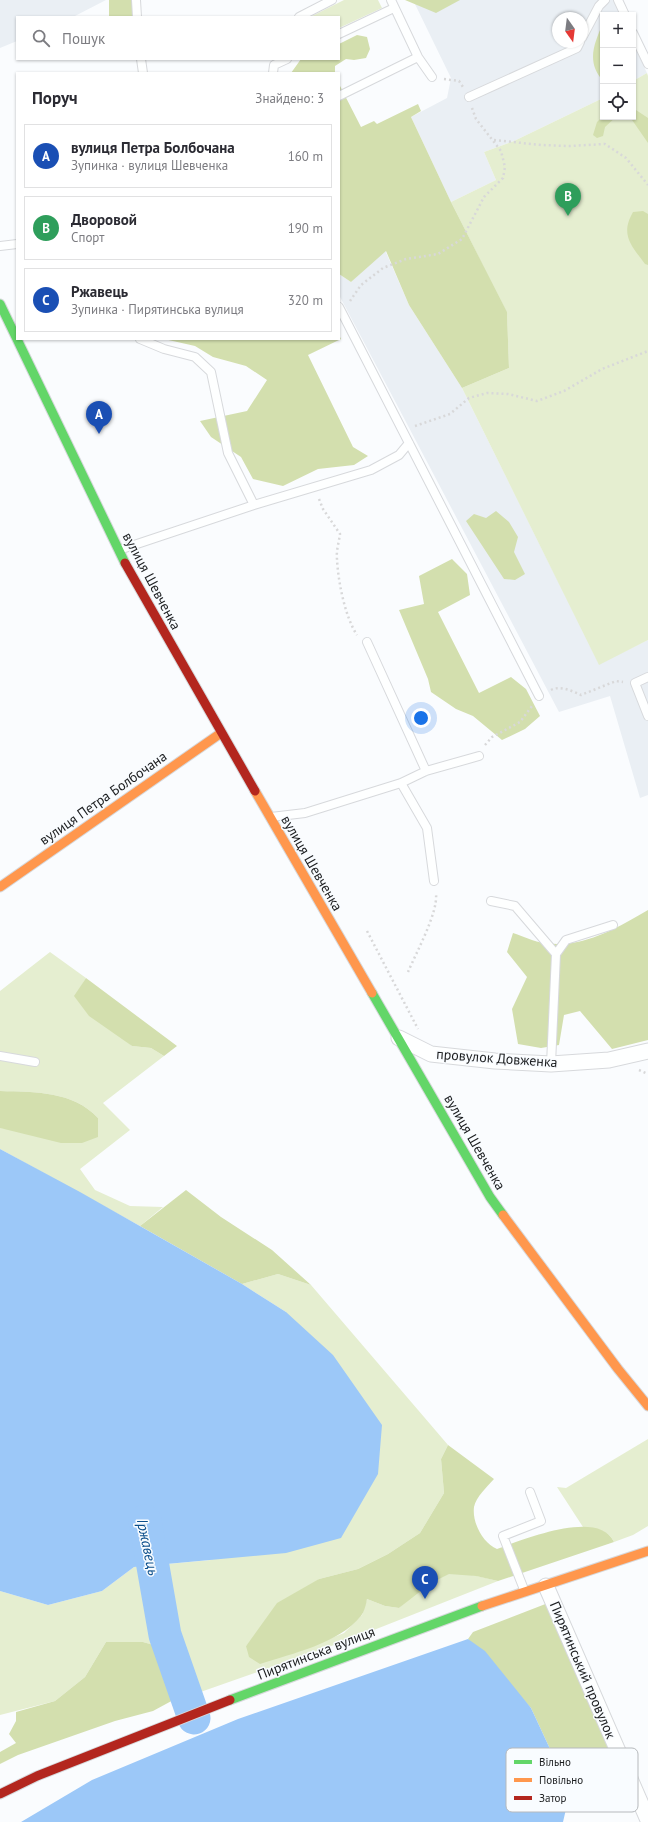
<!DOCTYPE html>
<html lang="uk">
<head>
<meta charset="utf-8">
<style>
	:root { --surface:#fff; --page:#f7f7f7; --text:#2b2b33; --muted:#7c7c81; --line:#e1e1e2; --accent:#0f766e }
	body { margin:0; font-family:"PT Sans",sans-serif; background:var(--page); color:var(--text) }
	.controls { position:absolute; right:12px; top:12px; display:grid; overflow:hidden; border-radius:0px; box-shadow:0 1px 3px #0004 }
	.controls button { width:36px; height:36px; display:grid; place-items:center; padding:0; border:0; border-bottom:1px solid var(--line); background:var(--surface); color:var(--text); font:20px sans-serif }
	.compass { position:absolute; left:552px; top:12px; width:36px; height:36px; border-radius:50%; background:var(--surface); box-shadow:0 1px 3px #0004; rotate:166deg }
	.you { position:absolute; left:421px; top:718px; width:14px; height:14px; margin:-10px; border:3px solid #fff; border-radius:50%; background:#1a73e8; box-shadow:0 0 0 6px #1a73e833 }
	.badge { display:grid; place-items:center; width:26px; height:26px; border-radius:50%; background:var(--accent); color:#fff; font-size:13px; font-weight:700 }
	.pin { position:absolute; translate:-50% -33px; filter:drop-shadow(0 1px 2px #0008) }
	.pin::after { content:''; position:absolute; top:21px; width:14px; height:12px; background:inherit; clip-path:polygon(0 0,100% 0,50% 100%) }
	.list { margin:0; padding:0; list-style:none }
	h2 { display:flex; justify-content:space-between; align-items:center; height:52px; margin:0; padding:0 16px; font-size:17px }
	h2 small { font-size:13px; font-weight:400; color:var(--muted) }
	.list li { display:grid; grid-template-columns:26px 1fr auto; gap:12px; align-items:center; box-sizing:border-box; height:64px; margin:0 8px 8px; padding:0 8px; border:1px solid var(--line); border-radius:0px }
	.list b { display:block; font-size:15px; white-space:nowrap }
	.list p { margin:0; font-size:13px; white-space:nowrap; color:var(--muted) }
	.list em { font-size:13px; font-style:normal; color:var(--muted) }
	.icon { flex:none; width:22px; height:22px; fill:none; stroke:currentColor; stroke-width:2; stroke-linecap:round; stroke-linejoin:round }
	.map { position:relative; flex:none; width:648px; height:1822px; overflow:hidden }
	.search { position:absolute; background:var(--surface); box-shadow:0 1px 3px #0004; left:16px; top:16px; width:324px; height:44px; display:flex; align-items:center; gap:10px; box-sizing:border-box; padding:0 14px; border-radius:0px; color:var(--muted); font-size:15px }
	.panel { position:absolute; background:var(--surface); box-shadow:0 1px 3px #0004; left:16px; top:72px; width:324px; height:268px; border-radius:0px }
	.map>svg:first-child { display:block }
	.built { fill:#eaeff4; fill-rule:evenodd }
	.green { fill:#e5eed0 }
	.forest { fill:#d3dfae }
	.water { fill:#9cc8f8 }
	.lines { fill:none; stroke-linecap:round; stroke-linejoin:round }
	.river { stroke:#9cc8f8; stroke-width:33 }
	.lane-casing { stroke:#d7d9dc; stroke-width:10 }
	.street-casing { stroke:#d7d9dc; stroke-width:17 }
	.fast-casing { stroke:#d7d9dc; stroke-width:11 }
	.slow-casing { stroke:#d7d9dc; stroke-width:11 }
	.jam-casing { stroke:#d7d9dc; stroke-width:11 }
	.path { stroke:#d8d8d9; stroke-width:2.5; stroke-dasharray:2 3; stroke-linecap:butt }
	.lane { stroke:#feffff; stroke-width:8 }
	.street { stroke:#feffff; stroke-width:15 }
	.fast { stroke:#63d668; stroke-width:9 }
	.slow { stroke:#ff974d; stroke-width:9 }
	.jam { stroke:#b3261e; stroke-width:9 }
	.labels { text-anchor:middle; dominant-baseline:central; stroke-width:3; stroke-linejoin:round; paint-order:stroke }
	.street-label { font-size:14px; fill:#1a1c1e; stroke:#f9fcff }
	.water-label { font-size:15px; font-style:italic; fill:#0c4f8c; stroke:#f9fcff }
	.key { fill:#f9fcff; stroke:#b6b9bc; stroke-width:1 }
	.key-label { font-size:11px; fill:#1a1c1e }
</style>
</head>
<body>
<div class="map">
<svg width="648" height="1822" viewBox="0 0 648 1822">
	<rect width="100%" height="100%" fill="#fafcfe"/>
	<path class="built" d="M0,0H106L73,17H17V41L0,48Z
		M413,0H613L620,15H603V98L514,141L484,152L496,180L451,202L411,117L447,98L451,78ZM558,18H582V42H558Z
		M633,44L647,73L633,81Z
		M385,250L409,305L462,388L599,664L648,640V795L640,798L610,696L559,712L339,295V274L351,282Z"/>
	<path class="green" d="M344,0H378L382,8L339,28V17H310Z
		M647,73L648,76V640L599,665L462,388L509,368L507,313L451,202L496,180L484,152L514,141L603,98V117H633V81Z
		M50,952L86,978L75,996L132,1046L151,1048L164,1056L103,1103L130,1130L80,1169L95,1190L130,1206L163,1207L140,1226L0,1149V1128L98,1137V1118C73,1091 35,1092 0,1091V991Z
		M278,1274L311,1285L448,1445L441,1459L444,1493L420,1533L388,1554L358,1569L319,1579L259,1630L246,1646L282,1656L302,1650L344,1633L362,1615L367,1599L385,1606L399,1608C412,1597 432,1578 448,1574C460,1571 486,1578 498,1581L351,1639L192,1695L177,1652L143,1642H106L85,1677L55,1701L0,1715V1591L48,1605L102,1591L134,1567L211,1560L286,1312L242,1284Z
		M648,1439V1526L633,1535L614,1542C608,1529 596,1529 583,1527L557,1487L566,1488Z"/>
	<path class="forest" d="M109,0H133L132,17H109Z
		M405,0H460L436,13Z
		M603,23V81C586,62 594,44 603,23Z
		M357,35L367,37L370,49L366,58L354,60L346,59L335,66V73H291L301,59H339V44Z
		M339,84L361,127L374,121L377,124L418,104L421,111L411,117L451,202L507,312L509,368L462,388L409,305L386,251L351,282L339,274Z
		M633,108L648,118V143L630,117H633Z
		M603,116L616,117L605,127L603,136L597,138L593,135L597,122Z
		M643,211L648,214V265L645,264C631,245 620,235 633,212Z
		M339,335L341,339L308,355L353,447L368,456L354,465L318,469L283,486L253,479L241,457L211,437L200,421L247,411L267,380L246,366L213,357L195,346L164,339H339Z
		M496,511L509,522L518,537L514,552L525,574L515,580L504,579L466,521L474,514L486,518Z
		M452,559L467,574L470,595L438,612L479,693L511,677L526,689L540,716L525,729L502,740L473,716L456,709L431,692L428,679L399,610L424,604L419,576Z
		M648,910V1040L612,1049L580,1011L564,1015L559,1045L541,1048L518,1044L512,1009L527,977L507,952L513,933C523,936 534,942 545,943C582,949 617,928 648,910Z
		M86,978L177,1046L164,1056L151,1048L132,1046L89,1016L74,996Z
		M0,1091C35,1092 73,1091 98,1118V1137L82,1143H61L0,1128Z
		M186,1190L221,1217L272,1250L311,1285L278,1274L242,1284L140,1226Z
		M448,1445L494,1479C487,1487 476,1497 474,1507C472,1523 483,1543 497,1549C522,1540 599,1508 614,1542L498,1581L476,1576L449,1574L431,1583L399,1608L385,1606L367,1599C366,1605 364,1612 361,1616C338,1644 293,1653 260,1664L249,1657L246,1646L277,1603L319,1579L358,1569L388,1554L420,1533L444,1493L441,1459Z
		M548,1603L625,1775L576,1792H570L531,1708L468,1639L473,1632Z
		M106,1642H143L164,1648L177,1698L153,1711L115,1721L18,1755L0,1764V1752L16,1743L9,1734L16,1721V1712L55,1701L85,1677Z"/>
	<path class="water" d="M0,1149L80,1192L242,1284L286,1312L333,1355L382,1425L378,1474L341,1538L286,1553L134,1567L102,1591L48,1605L0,1591Z
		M468,1639L485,1651L531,1708L570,1792L563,1822H21L92,1780L238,1719Z"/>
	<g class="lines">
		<path class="river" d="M145,1521L165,1635L194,1718"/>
		<defs>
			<path id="lane" d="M136,0L137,17
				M391,0L418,57L432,77
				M618,0L625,15
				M299,17L332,0
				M633,33L648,64
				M339,34L394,8
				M582,38L599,6L605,0
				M141,59L143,73
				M273,73L274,65L287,59
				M339,96L418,57
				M469,97L577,48L580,42
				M0,246L17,244
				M339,307L539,696
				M254,505L371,470L399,455L409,443
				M119,550L254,505L228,453L211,372L195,357L164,349L140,339
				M367,642L426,771
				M648,677L635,683L648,716
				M401,783L427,828L434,881
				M271,817L305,813L401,783L426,771L479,756
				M491,901L515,906L556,954L551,1064
				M556,954L566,940L613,925
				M0,1056L35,1062
				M525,1592L503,1536L541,1521L530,1492"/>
			<path id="street" d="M399,1038L431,1054L495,1061L551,1064L609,1060L648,1051
				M546,1586L648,1820"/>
			<path id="fast" d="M0,304L125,563
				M372,993L490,1197L503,1215
				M230,1700L482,1606"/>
			<path id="slow" d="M255,791L372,993
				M0,887L221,733
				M503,1215L618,1369L648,1406
				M482,1606L648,1551"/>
			<path id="jam" d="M125,563L255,791
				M0,1794L37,1776L230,1700"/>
		</defs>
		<use href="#lane" class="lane-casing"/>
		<use href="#street" class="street-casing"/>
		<use href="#fast" class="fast-casing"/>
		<use href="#slow" class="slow-casing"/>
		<use href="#jam" class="jam-casing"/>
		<path class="path" d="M444,79L459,81L463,87
			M494,140L541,145L569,146L605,144L626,158L648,185
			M350,301L361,285L383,268L406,259L438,254L462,239L484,197L503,178L505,167L501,151L476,119L472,108
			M415,426L450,414L469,398L487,393L508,394L537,401L564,391L602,369L648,351
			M319,499L323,509L340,534C339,542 336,551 337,559C338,581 345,617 357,635
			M551,690C560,685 572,691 581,695L616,681L623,682
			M485,745L492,737L520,722L532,706
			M367,931L418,1029
			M408,972C416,953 438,913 436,894
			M639,1070L648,1074"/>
		<use href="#lane" class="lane"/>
		<use href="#street" class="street"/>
		<use href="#fast" class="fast"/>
		<use href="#slow" class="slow"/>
		<use href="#jam" class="jam"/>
	</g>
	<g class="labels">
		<g class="street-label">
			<text transform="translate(152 581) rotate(62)">вулиця Шевченка</text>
			<text transform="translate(103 798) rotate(-35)">вулиця Петра Болбочана</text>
			<text transform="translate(312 863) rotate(60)">вулиця Шевченка</text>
			<text transform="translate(497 1058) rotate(4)">провулок Довженка</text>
			<text transform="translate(475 1142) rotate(60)">вулиця Шевченка</text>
			<text transform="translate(316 1653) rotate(-21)">Пирятинська вулиця</text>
			<text transform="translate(583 1670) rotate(67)">Пирятинський провулок</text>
		</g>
		<g class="water-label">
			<text transform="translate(148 1547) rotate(78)">Іржавець</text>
		</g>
	</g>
	<rect x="506" y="1748" width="132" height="64" rx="6" class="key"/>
	<rect x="514" y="1760" width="18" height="4" fill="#63d668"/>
	<rect x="514" y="1778" width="18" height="4" fill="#ff974d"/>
	<rect x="514" y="1796" width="18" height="4" fill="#b3261e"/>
	<g class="key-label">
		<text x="539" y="1766">Вільно</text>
		<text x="539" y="1784">Повільно</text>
		<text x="539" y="1802">Затор</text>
	</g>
</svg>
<div class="controls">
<button>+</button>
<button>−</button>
<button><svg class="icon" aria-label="locate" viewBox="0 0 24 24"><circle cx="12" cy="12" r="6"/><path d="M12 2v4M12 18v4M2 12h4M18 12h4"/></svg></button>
</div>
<svg class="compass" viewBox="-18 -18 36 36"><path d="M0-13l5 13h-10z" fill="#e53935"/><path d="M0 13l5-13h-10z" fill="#7c7c81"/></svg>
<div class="you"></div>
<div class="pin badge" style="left:99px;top:434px;background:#1a4fb4">A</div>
<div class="pin badge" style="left:568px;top:216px;background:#2e9e5b">B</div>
<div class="pin badge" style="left:425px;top:1599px;background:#1a4fb4">C</div>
<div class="search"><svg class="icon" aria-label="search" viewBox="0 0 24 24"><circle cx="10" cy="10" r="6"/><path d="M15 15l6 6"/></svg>Пошук</div>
<section class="panel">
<h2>Поруч<small>Знайдено: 3</small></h2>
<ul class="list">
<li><span class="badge" style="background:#1a4fb4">A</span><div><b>вулиця Петра Болбочана</b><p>Зупинка · вулиця Шевченка</p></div><em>160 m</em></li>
<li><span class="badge" style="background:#2e9e5b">B</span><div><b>Дворовой</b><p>Спорт</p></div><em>190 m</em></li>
<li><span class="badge" style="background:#1a4fb4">C</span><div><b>Ржавець</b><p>Зупинка · Пирятинська вулиця</p></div><em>320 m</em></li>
</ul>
</section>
</div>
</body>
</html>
